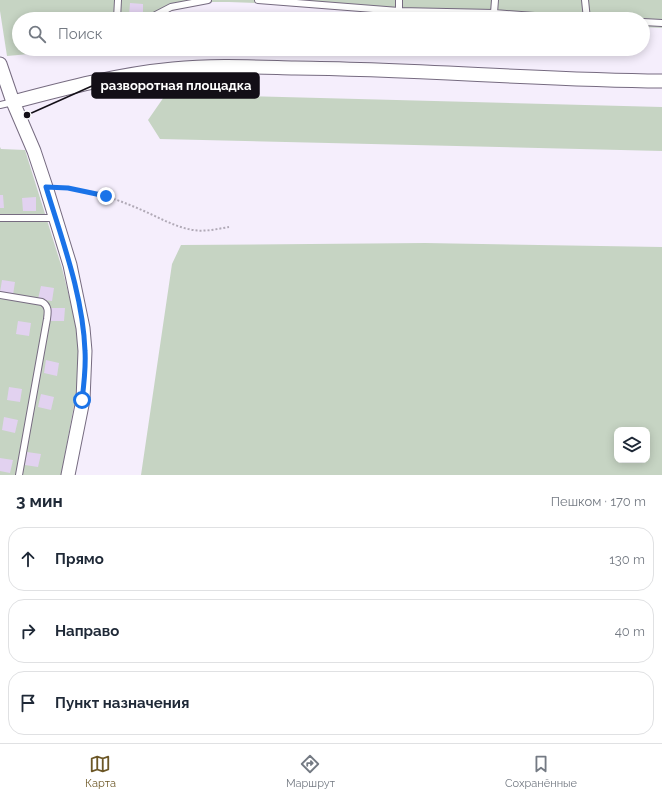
<!DOCTYPE html>
<html lang="ru">
<head>
<meta charset="utf-8">
<style>
	:root { --surface:#fff; --page:#f2f2f3; --text:#1f2937; --muted:#747a83; --line:#e0e1e3; --accent:#6c5726 }
	body { margin:0; font-family:Raleway,sans-serif; background:var(--page); color:var(--text) }
	.controls { position:absolute; right:12px; bottom:12px; display:grid; overflow:hidden; border-radius:8px; box-shadow:0 2px 10px #0003 }
	.controls button { width:36px; height:36px; display:grid; place-items:center; padding:0; border:0; border-bottom:1px solid var(--line); background:var(--surface); color:var(--text); font:20px sans-serif }
	.stop { position:absolute; width:12px; height:12px; margin:-9px; border:3px solid #1a73e8; border-radius:50%; background:#fff }
	.stop.end { background:#1a73e8; border-color:#fff; box-shadow:0 1px 4px #0008 }
	.list { margin:0; padding:0; list-style:none }
	h2 { display:flex; justify-content:space-between; align-items:center; height:52px; margin:0; padding:0 16px; font-size:17px }
	h2 small { font-size:13px; font-weight:400; color:var(--muted) }
	.list li { display:grid; grid-template-columns:26px 1fr auto; gap:12px; align-items:center; box-sizing:border-box; height:64px; margin:0 8px 8px; padding:0 8px; border:1px solid var(--line); border-radius:16px }
	.list b { display:block; font-size:15px; white-space:nowrap }
	.list em { font-size:13px; font-style:normal; color:var(--muted) }
	.icon { flex:none; width:22px; height:22px; fill:none; stroke:currentColor; stroke-width:2; stroke-linecap:round; stroke-linejoin:round }
	.map { position:relative; flex:none; width:662px; height:475px; overflow:hidden }
	.search { position:absolute; background:var(--surface); box-shadow:0 2px 10px #0003; left:12px; right:12px; top:12px; height:44px; display:flex; align-items:center; gap:10px; box-sizing:border-box; padding:0 14px; border-radius:22px; color:var(--muted); font-size:15px }
	.sheet { height:268px; background:var(--surface) }
	nav { display:flex; justify-content:space-around; align-items:center; box-sizing:border-box; height:56px; border-top:1px solid var(--line); background:var(--surface); font-size:11px; color:var(--muted) }
	nav a { display:grid; justify-items:center; gap:2px }
	nav .on { color:var(--accent) }
	.map>svg:first-child { display:block }
	.green { fill:#c6d4c3; fill-rule:evenodd }
	.building { fill:#e2d2f0 }
	.lines { fill:none; stroke-linecap:round; stroke-linejoin:round }
	.lane-casing { stroke:#766b80; stroke-width:8 }
	.street-casing { stroke:#766b80; stroke-width:15 }
	.path { stroke:#b1aab7; stroke-width:2; stroke-dasharray:2 2; stroke-linecap:butt }
	.lane { stroke:#fff; stroke-width:6 }
	.street { stroke:#fff; stroke-width:13 }
	.route { stroke:#1a73e8; stroke-width:5 }
	.leader { fill:none; stroke:#130f17; stroke-width:1.5 }
	.callout-dot { fill:#130f17; stroke:#fff; stroke-width:1.5 }
	.callout { fill:#130f17; stroke:#130f17; stroke-width:1.5 }
	.callout-label { font-size:13px; text-anchor:middle; font-weight:bold; fill:#fff }
</style>
</head>
<body>
<div class="map">
<svg width="662" height="475" viewBox="0 0 662 475">
	<rect width="100%" height="100%" fill="#f5eefc"/>
	<path class="green" d="M0,0H662V28L643,27V19H485L400,14L256,3L229,2H211L191,6L170,11L153,19H19V49H84L7,56L0,11Z
		M166,94L662,107V151L160,139L148,120Z
		M0,147L1,149L25,150L62,268L79,336V379L61,475H0Z
		M425,243L662,247V475H141L172,264L181,245ZM617,430H647V460H617Z"/>
	<path class="building" d="M130,3L143,4V17L129,16Z
		M0,195H3L4,208H0Z
		M36,197V211H23L22,198Z
		M2,280L15,282L13,295L0,292Z
		M41,286L54,288L52,301L38,299Z
		M51,308H65L64,321H51Z
		M18,321L31,323L29,336L16,334Z
		M46,360L59,363L57,376L44,373Z
		M9,387L22,389L20,402L7,400Z
		M41,394L54,397L51,410L38,407Z
		M4,417L18,420L15,433L2,430Z
		M27,452L41,454L38,467L25,465Z
		M0,458L13,460L10,473L0,471Z"/>
	<g class="lines">
		<defs>
			<path id="lane" d="M258,0L399,11L494,13L575,19
				M585,0L587,19
				M399,11V0
				M494,13L495,0
				M117,19L118,0
				M148,19L171,7L208,0
				M643,22L662,23
				M0,105L13,102
				M0,218H56
				M0,295L42,302C49,306 48,312 47,319L19,475"/>
			<path id="street" d="M0,64L13,102L34,151L46,187L70,265L83,328L85,351L83,400L68,475
				M13,102C66,88 119,74 173,69C213,65 254,67 295,68C417,69 539,80 662,81"/>
		</defs>
		<use href="#lane" class="lane-casing"/>
		<use href="#street" class="street-casing"/>
		<path class="path" d="M59,187C89,189 117,199 144,211C160,218 175,227 193,230C205,232 217,229 229,227"/>
		<use href="#lane" class="lane"/>
		<use href="#street" class="street"/>
	</g>
	<g class="lines">
		<path class="route" d="M82,400C84,384 86,367 85,351C83,295 62,240 46,187L68,188L106,196"/>
	</g>
	<path class="leader" d="M27 115L92 86"/>
	<circle class="callout-dot" cx="27" cy="115" r="4"/>
	<rect class="callout" x="92" y="73" width="167" height="25" rx="4"/>
	<g class="callout-label">
		<text x="176" y="90">разворотная площадка</text>
	</g>
</svg>
<div class="controls">
<button><svg class="icon" aria-label="layers" viewBox="0 0 24 24"><path d="M12 4l9 5-9 5-9-5zM3 14l9 5 9-5"/></svg></button>
</div>
<div class="stop" style="left:82px;top:400px"></div>
<div class="stop end" style="left:106px;top:196px"></div>
<div class="search"><svg class="icon" aria-label="search" viewBox="0 0 24 24"><circle cx="10" cy="10" r="6"/><path d="M15 15l6 6"/></svg>Поиск</div>
</div>
<section class="sheet">
<h2>3 мин<small>Пешком · 170 m</small></h2>
<ul class="list">
<li><svg class="icon" aria-label="ahead" viewBox="0 0 24 24"><path d="M12 20V5M6 11l6-6 6 6"/></svg><div><b>Прямо</b></div><em>130 m</em></li>
<li><svg class="icon" aria-label="right" viewBox="0 0 24 24"><path d="M7 20v-9h11M14 6l5 5-5 5"/></svg><div><b>Направо</b></div><em>40 m</em></li>
<li><svg class="icon" aria-label="arrive" viewBox="0 0 24 24"><path d="M6 21V4h12l-3 4 3 4H6"/></svg><div><b>Пункт назначения</b></div></li>
</ul>
</section>
<nav>
<a class="on"><svg class="icon" aria-label="map" viewBox="0 0 24 24"><path d="M3 6l6-2 6 2 6-2v14l-6 2-6-2-6 2zM9 4v14M15 6v14"/></svg>Карта</a>
<a><svg class="icon" aria-label="directions" viewBox="0 0 24 24"><path d="M12 3l9 9-9 9-9-9zM9 14v-3h6M13 9l2 2-2 2"/></svg>Маршрут</a>
<a><svg class="icon" aria-label="saved" viewBox="0 0 24 24"><path d="M7 4h10v16l-5-4-5 4z"/></svg>Сохранённые</a>
</nav>
</body>
</html>
